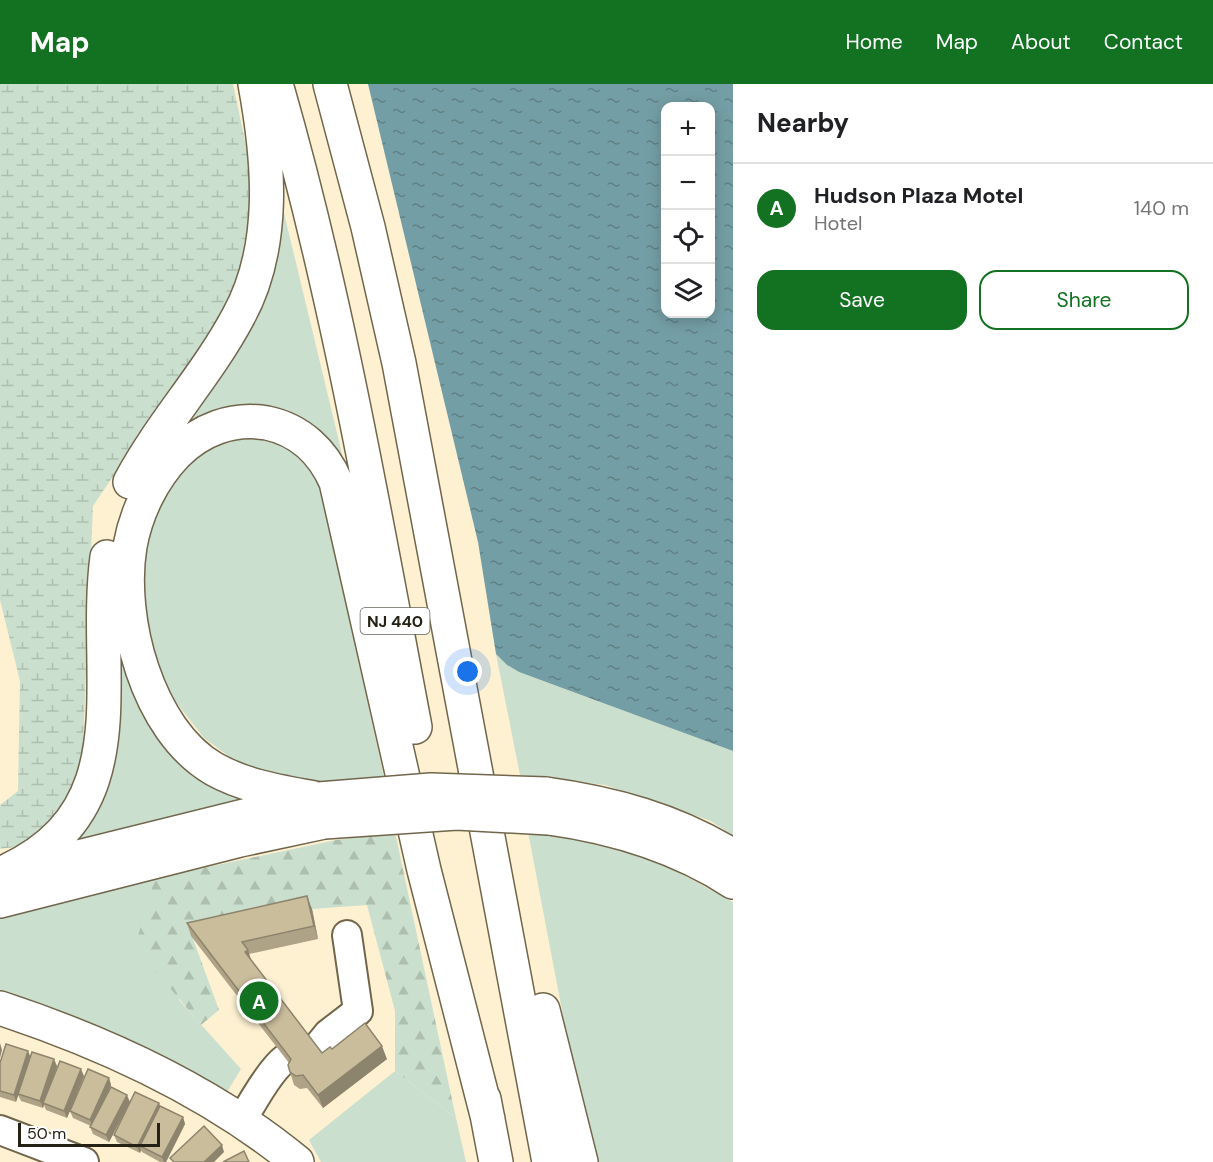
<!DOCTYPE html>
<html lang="en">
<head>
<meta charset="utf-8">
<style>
	:root { --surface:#fff; --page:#f2f2f2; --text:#202124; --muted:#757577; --line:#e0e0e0; --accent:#127221 }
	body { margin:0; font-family:"DM Sans",sans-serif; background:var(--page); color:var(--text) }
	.controls { position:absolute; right:18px; top:18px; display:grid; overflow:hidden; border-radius:12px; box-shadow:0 3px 15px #0003 }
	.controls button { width:54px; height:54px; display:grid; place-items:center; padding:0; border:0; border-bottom:2px solid var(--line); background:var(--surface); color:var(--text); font:30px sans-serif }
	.scale { position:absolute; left:18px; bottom:15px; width:142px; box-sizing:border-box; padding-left:6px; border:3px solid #252115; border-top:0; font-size:16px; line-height:21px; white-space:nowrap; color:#252115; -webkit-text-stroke:4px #fff; paint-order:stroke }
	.you { position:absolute; left:468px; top:588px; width:21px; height:21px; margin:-15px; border:4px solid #fff; border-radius:50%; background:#1a73e8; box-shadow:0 0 0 9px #1a73e833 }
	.badge { display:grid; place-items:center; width:39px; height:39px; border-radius:50%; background:var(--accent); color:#fff; font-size:20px; font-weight:700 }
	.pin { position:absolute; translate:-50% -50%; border:3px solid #fff; box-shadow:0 2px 6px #0006 }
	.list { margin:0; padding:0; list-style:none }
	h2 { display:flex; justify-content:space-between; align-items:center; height:78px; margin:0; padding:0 24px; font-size:26px }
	h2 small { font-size:20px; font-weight:400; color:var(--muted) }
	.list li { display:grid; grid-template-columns:39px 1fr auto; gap:18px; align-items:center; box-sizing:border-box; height:90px; padding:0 24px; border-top:2px solid var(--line) }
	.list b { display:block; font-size:22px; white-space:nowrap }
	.list p { margin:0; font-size:20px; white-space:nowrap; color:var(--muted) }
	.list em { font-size:20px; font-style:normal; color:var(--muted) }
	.actions { display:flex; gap:12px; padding:18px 24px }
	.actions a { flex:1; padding:14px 0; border:2px solid var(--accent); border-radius:18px; text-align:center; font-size:21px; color:var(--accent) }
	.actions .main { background:var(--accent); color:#fff }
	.icon { flex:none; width:33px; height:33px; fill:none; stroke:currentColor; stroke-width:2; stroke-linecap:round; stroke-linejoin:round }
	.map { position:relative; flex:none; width:733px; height:1078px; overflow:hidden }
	header { display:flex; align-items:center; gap:36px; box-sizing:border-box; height:84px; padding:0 30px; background:var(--accent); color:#fff }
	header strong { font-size:28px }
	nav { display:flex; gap:33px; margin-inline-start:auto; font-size:21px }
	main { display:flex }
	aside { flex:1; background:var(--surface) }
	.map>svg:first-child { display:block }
	.grass { fill:#cbdfce }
	.forest { fill:url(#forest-firs) }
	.wetland { fill:url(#wetland-marsh) }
	.water { fill:url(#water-ripples); fill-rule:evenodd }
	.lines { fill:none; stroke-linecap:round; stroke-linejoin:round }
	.minor-casing { stroke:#71664c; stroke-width:32 }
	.highway-casing { stroke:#71664c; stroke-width:36 }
	.minor { stroke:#fff; stroke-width:28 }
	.highway { stroke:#fff; stroke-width:33 }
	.highway-bridge-casing { stroke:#71664c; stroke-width:36; stroke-linecap:butt }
	.highway-bridge { stroke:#fff; stroke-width:33 }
	.wall { fill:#aea386 }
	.shaded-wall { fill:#8d846d }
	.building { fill:#cabd9c; stroke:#8d846d; stroke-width:1.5 }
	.labels { text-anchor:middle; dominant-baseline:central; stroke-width:4.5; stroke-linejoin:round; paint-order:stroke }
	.shield { fill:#fff; stroke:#66645b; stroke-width:1.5 }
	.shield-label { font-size:16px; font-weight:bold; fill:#252115 }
</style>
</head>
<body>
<header>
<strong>Map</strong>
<nav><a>Home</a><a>Map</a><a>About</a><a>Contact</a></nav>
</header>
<main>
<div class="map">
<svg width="733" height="1078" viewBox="0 0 733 1078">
	<defs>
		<pattern id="forest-firs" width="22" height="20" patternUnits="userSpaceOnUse" patternTransform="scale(1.5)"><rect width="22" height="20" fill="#cbdfce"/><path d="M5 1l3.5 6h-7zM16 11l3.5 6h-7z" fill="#aebfb0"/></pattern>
		<pattern id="wetland-marsh" width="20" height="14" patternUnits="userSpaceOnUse" patternTransform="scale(1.5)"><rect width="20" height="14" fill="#cbdfce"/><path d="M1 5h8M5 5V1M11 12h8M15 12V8" fill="none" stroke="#aebfb0"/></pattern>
		<pattern id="water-ripples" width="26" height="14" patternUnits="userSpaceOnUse" patternTransform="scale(1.5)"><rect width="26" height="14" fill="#749ea5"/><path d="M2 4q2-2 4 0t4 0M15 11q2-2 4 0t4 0" fill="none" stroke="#5f8085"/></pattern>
	</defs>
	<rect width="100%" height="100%" fill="#fdf1d2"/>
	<path class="grass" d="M283,125L345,382L307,342L173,359L276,166Z
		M264,352L294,364L317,390L384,693L302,700L239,680L204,654L168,608L150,567L140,513L143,466L155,431L176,394L200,368L228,353Z
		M113,497L134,593L216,701L246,718L64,766Z
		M496,570L507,581L519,588L733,667V752L711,737L605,701L520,691Z
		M528,748L599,759L667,782L733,818V1078H591Z
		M155,794L179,916L241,985L224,1013L0,908V832Z
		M395,987L456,1034L466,1078H321L309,1056Z"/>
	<path class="forest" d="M395,748L456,1034L395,987V927L367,821L312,825L192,852L219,926L201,941L135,862L155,794L336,756Z"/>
	<path class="wetland" d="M0,0H233L255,104L235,211L93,422L82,685L64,722L22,762L0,765V721L18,707L20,597L0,516Z"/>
	<path class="water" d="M368,0H733V667L519,588L507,581L496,570L478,458ZM666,22H710V230H666Z"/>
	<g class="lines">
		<defs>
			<path id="minor" d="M315,966L328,950L358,927L347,851
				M241,1038C251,1020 271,985 285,975
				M0,1046L84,1078"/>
			<path id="highway" d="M276,0C337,211 374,427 415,643
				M330,0L368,143L399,279L549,1078
				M130,398C161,340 207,291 238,233C277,163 269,76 255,0
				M546,710C612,719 675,736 733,772
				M319,715C283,708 246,703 214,685C147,646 118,534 130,462C136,429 152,395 176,370C200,346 232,333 267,339C300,346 323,368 336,398L424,786L488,1035
				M549,734C614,743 677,762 733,798
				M26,786L305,717
				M0,790C144,728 91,595 107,473
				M0,817L240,756L324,738
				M0,924C106,959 211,1007 297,1078
				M543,926L581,1078
				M484,1015L496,1078"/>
		</defs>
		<use href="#minor" class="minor-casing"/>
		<use href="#highway" class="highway-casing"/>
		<use href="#minor" class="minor"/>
		<use href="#highway" class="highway"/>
		<defs>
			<path id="highway-bridge" d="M319,715L431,706L546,710
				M324,738L457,729L549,734"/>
		</defs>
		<use href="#highway-bridge" class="highway-bridge-casing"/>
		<use href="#highway-bridge" class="highway-bridge"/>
	</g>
	<path class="wall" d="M312,825L318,855L249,870L251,876L322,969L332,965L387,975L323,1024L307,1004L300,1005L294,1001L290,988L289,979L191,852L187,839Z
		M30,973L57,982L50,1002L84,992L67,1034L46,1026L44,1021L43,1024L21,1017L18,1011L16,1018L0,1013V979Z
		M109,994L111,1001L105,1015L130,1018L109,1058L93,1050L90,1043L91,1042L73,1034L70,1027Z
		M159,1019L160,1023L183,1033L185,1040L166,1078H160L142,1068L141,1066L140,1069L117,1058L114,1051Z"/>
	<path class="shaded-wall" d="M307,812L312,825L318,855L314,842Z
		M248,866L252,879L245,868Z
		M0,959L2,966L0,974Z
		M382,962L387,975L323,1024L318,1011Z
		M28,967L31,974L16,1018L14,1011Z
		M54,975L57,982L45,1019H43L44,1021L43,1024L40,1017Z
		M81,985L84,992L67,1034L64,1027Z
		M109,994L111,1001L93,1043L90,1036Z
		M127,1011L130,1018L109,1058L106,1051Z
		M159,1019L161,1026L140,1062L141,1066L140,1069L137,1063Z
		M183,1033L185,1040L166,1078H164L162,1073Z
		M222,1061L224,1068L214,1078H204Z"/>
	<path class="building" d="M307,812L314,842L242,858L248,866L245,868L322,969L330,963L332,965L365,939L382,962L318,1011L303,991L296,992L290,988L288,981L291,975L187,839Z
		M6,960L28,967L14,1011L0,1007V979Z
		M32,968L54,975L40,1017L18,1010Z
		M60,977L81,985L64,1027L43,1019Z
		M88,985L109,994L90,1036L70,1027Z
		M111,1003L127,1011L106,1051L90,1043Z
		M135,1008L159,1019L137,1063L114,1051Z
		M160,1022L183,1033L162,1073L140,1062Z
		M204,1042L222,1061L204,1078H174L170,1074Z
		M244,1067L249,1078H223Z"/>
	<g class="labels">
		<rect class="shield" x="360.5" y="524" width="69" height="26" rx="4.5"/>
		<g class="shield-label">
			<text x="395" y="537">NJ 440</text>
		</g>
	</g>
</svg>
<div class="controls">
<button>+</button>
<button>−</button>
<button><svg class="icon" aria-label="locate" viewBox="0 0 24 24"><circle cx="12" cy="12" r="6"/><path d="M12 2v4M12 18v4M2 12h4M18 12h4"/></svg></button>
<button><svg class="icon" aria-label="layers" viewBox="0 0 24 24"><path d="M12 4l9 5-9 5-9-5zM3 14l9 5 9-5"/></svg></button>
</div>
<div class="scale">50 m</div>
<div class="you"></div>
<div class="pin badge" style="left:259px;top:917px">A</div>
</div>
<aside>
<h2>Nearby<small></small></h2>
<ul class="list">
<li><span class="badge">A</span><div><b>Hudson Plaza Motel</b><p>Hotel</p></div><em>140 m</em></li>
</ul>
<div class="actions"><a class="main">Save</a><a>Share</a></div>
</aside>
</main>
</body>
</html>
